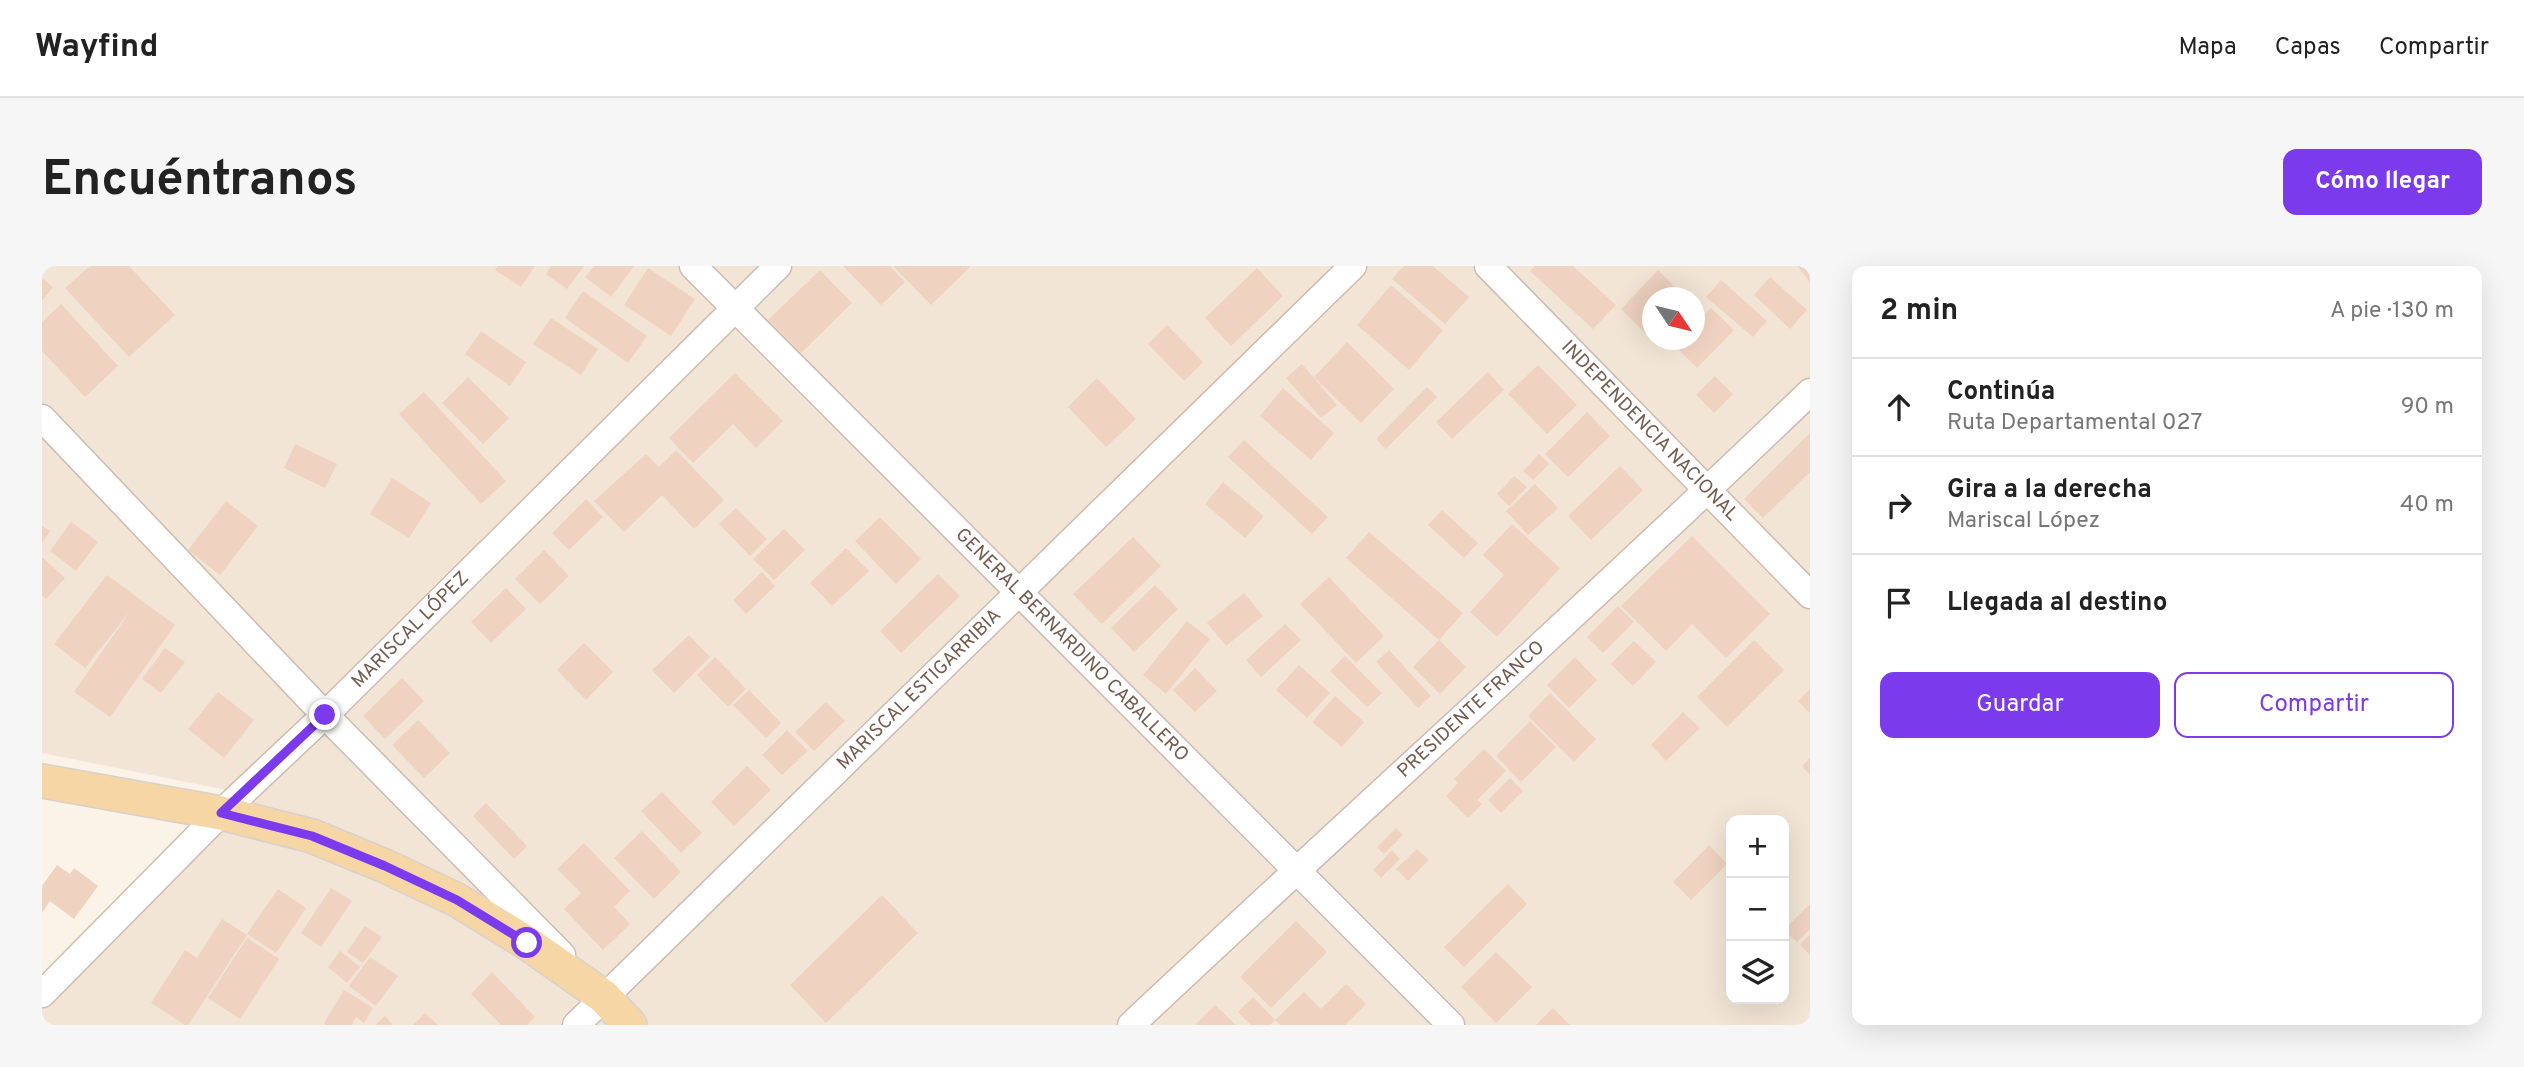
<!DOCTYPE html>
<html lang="es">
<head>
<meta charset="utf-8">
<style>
	:root { --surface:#fff; --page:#f6f6f6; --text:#222; --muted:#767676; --line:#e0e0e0; --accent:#7c3aed }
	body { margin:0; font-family:Overpass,sans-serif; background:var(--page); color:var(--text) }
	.controls { position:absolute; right:21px; bottom:21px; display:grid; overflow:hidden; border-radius:14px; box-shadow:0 7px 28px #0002 }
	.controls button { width:63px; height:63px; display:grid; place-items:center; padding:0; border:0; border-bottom:2px solid var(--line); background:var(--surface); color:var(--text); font:35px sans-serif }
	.compass { position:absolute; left:1600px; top:21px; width:63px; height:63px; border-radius:50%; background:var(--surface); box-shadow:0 7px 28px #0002; rotate:125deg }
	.stop { position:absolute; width:21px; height:21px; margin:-16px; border:5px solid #7c3aed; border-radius:50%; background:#fff }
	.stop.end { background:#7c3aed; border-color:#fff; box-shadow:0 2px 7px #0008 }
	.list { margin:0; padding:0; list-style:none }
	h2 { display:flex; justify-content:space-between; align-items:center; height:91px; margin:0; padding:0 28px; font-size:30px }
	h2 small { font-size:23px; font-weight:400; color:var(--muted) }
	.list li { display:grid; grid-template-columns:46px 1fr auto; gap:21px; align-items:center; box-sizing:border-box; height:98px; padding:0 28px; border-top:2px solid var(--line) }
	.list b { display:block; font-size:26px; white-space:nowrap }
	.list p { margin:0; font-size:23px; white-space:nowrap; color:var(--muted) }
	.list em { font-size:23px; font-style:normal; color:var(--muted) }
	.actions { display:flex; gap:14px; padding:21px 28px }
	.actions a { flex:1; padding:16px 0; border:2px solid var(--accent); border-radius:14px; text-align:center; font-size:24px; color:var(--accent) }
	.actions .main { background:var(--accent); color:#fff }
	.icon { flex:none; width:38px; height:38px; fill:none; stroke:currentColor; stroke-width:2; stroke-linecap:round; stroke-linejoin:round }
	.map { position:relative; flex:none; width:1768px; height:759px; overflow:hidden; border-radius:14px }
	header { display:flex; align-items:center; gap:42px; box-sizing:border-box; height:98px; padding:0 35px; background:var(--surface); border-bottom:2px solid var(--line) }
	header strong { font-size:33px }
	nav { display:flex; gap:38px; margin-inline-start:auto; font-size:24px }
	.intro { display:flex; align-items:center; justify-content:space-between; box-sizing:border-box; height:168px; padding:0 42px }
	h1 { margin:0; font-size:49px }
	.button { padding:18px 32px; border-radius:14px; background:var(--accent); color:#fff; font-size:24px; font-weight:700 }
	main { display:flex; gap:42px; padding:0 42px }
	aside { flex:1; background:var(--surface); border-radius:14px; box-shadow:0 7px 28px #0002 }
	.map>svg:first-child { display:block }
	.residential { fill:#f2e5d6; fill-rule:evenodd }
	.building { fill:#efd2c0 }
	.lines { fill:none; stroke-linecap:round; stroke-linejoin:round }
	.minor-casing { stroke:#ccbbae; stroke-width:29 }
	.major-casing { stroke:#d8d1cd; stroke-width:36 }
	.minor { stroke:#fff; stroke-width:26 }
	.major { stroke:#f5d6a4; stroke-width:33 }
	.route { stroke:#7c3aed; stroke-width:9 }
	.labels { text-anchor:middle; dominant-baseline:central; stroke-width:7; stroke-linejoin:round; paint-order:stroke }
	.street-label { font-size:19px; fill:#735a4d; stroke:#fef7ed }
</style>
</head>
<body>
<header>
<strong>Wayfind</strong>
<nav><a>Mapa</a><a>Capas</a><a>Compartir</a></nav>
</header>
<div class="intro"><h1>Encuéntranos</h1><a class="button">Cómo llegar</a></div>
<main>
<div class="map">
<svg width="1768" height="759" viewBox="0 0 1768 759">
	<rect width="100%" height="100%" fill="#fbf3e7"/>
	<path class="residential" d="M0,0H1768V759H0V709L189,525L0,487ZM1610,32H1652V74H1610ZM1689,554H1742V733H1689Z"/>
	<path class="building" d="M48,0H87L133,49L87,91L23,22Z
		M456,0H493L479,21L453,4Z
		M509,0H542L525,23L504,8Z
		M552,0H592L569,31L543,11Z
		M801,0H848L863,16L839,39Z
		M851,0H927L928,1L889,39Z
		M1362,0H1391L1427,31L1403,58L1350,13Z
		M1493,0H1531L1574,39L1551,63L1488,5Z
		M1755,0H1768V16Z
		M606,2L653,33L629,70L582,39Z
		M1215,2L1241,30L1189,80L1163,52Z
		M778,4L810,37L759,87L726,54Z
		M1616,4L1644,32H1610V70L1608,72L1579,43Z
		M1728,11L1765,44L1748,63L1712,29Z
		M0,12L11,21L0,35Z
		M1679,14L1725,55L1711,71L1664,31Z
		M1349,19L1401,64L1367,104L1315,59Z
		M541,25L605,70L586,97L523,52Z
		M19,38L76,100L43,131L0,85V56Z
		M1669,42L1692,64L1655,102L1632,79L1638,74H1652V58Z
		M509,52L556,83L539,109L491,78Z
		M1125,59L1161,96L1142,115L1106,78Z
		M439,65L484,96L468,120L423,88Z
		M1305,76L1352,123L1319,157L1272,111Z
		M1260,98L1295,139L1279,152L1244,112Z
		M1496,99L1535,139L1505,168L1466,128Z
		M1446,106L1462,124L1410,173L1394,156Z
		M693,107L741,155L714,182L691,158L651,197L627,172Z
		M1673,110L1691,128L1672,147L1654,129Z
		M426,111L467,152L441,178L400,137Z
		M1055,112L1094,153L1064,181L1026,141Z
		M1385,121L1395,131L1344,183L1334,173Z
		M1241,122L1292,167L1269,194L1218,150Z
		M382,126L464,215L439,238L357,148Z
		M1545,146L1568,170L1526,211L1503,188Z
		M1768,167V206L1721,252L1702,233Z
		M1202,174L1286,251L1270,268L1186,191Z
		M253,178L295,198L283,222L242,202Z
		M634,184L682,234L652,263L620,229L582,266L552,235L604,188L617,201Z
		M1497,188L1507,198L1491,214L1481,205Z
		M1578,200L1601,224L1549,274L1526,250Z
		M1472,210L1485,221L1467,240L1455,228Z
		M350,212L389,237L367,272L328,248Z
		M1181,216L1222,250L1203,272L1163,238Z
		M1493,218L1516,242L1486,269L1464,245Z
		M544,233L561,251L527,284L510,267Z
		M184,235L216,260L178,309L146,284Z
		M694,242L725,273L708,290L677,258Z
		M1400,244L1436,277L1422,292L1386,259Z
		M838,251L879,293L854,318L813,275Z
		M29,256L56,276L34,305L8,285Z
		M1470,258L1518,302L1455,371L1428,346L1462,309L1441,289Z
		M0,260L8,265L0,277Z
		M742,263L763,284L732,314L711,293Z
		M1327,266L1421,347L1397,374L1304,292Z
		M1650,270L1728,348L1684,392L1650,358L1624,385L1579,340Z
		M1091,271L1119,300L1060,358L1031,328Z
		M804,282L827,305L790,340L768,317Z
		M502,284L527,310L498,338L473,313Z
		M0,291L23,312L4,333L0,329Z
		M720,306L733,320L704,348L691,334Z
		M896,308L918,330L859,387L838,365Z
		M65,309L133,359L68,451L32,426L89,344L43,402L12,378Z
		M1287,311L1342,370L1314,397L1258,338Z
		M1113,319L1136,343L1092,386L1069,362Z
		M464,322L484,343L449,377L429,356Z
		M1202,327L1221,350L1184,380L1165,357Z
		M1576,340L1592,356L1561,387L1545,371Z
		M1145,355L1168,373L1124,428L1101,409Z
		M1243,358L1259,374L1219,411L1204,394Z
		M647,369L668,391L632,427L610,404Z
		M1397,374L1424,401L1398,428L1371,401Z
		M1712,374L1742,404L1685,461L1655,431Z
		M1592,375L1614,396L1591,420L1569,398Z
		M542,377L571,406L544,434L515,404Z
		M123,382L143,396L119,427L100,413Z
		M1347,384L1389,430L1376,442L1334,396Z
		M1303,390L1340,427L1325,441L1288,405Z
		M673,391L704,423L686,441L655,409Z
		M1533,391L1555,414L1527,442L1505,419Z
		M1257,399L1288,427L1265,452L1234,424Z
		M1153,402L1175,425L1153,446L1131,424Z
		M360,412L382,435L343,473L321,450Z
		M1768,423V447L1756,435Z
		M707,424L739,457L724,472L691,439Z
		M176,426L212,454L182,492L146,463Z
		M1508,427L1554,473L1532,496L1486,450Z
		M1293,430L1322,456L1300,481L1270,456Z
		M784,436L803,455L772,485L753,466Z
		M1641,446L1658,462L1624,495L1609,479Z
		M376,454L408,487L382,512L350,479Z
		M1488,455L1514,481L1479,516L1454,490Z
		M745,464L766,485L740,509L720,489Z
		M1442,483L1464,505L1435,534L1440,538L1426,552L1404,530L1416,517L1412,513Z
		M1768,492V509L1760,500Z
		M705,500L729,524L692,560L669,536Z
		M1468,512L1481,525L1459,547L1446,534Z
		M620,526L660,567L639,587L599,545Z
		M444,537L485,580L472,593L431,550Z
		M1354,562L1361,569L1342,588L1335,581Z
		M600,565L639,606L612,633L572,592Z
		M542,577L588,625L572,641L588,658L561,684L522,643L539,627L515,603Z
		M1667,579L1685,598L1649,634L1631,616Z
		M1375,583L1387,594L1366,615L1354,603Z
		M1350,584L1358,593L1339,612L1331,604Z
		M15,599L28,608L32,602L56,620L32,653L8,635L0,647V620Z
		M1466,618L1485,638L1422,701L1402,681Z
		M289,622L310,635L279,681L259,667Z
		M236,623L264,642L234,687L205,668Z
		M840,629L876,667L784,757L748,719Z
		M1768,638V663L1755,676L1742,664Z
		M180,653L205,669L146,759H143L109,737L143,684L155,692Z
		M1254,655L1285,686L1229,742L1198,711Z
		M323,660L340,671L321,697L305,686Z
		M1768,668V689L1758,679Z
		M205,672L237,693L198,753L166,732Z
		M298,685L318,701L305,717L286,701Z
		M1454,686L1490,721L1454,757L1419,721Z
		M328,691L356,710L334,740L307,720Z
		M450,706L493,751L485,759H459L429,728Z
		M1304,718L1324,738L1303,759H1238L1233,754L1262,726L1279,743Z
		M302,724L331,742L322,757L314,751L310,759H284L282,757Z
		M1211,731L1233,754L1228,759H1209L1196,746Z
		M1173,739L1194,759H1153Z
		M1511,742L1528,759H1494Z
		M383,747L396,759H371Z
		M343,750L351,759H333Z"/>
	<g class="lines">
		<defs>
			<g id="minor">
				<path id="s1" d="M651,0L1409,759"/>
				<path id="s2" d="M1446,0L1768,329"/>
				<path d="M0,152L283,449L520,689"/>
				<path id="s3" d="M0,728L179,547L283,449L736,0"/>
				<path id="s4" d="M534,759L1311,0"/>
				<path id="s5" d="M1089,759C1314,547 1545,341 1768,126"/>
			</g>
			<path id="major" d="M0,515L179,547L270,570L343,600L415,634L485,677L562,731L588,759"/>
		</defs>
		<use href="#minor" class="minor-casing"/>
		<use href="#major" class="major-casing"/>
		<use href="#minor" class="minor"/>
		<use href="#major" class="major"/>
	</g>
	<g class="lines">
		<path class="route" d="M283,449L179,547L270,570L343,600L415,634L485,677"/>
	</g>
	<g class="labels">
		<g class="street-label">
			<text stroke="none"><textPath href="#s2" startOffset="231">INDEPENDENCIA NACIONAL</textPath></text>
			<text stroke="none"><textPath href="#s3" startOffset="518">MARISCAL LÓPEZ</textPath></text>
			<text stroke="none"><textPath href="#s1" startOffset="536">GENERAL BERNARDINO CABALLERO</textPath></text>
			<text stroke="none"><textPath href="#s4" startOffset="480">MARISCAL ESTIGARRIBIA</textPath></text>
			<text stroke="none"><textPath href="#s5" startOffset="464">PRESIDENTE FRANCO</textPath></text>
		</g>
	</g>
</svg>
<div class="controls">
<button>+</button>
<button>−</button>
<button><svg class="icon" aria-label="layers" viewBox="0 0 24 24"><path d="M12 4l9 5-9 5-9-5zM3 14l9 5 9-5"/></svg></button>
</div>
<svg class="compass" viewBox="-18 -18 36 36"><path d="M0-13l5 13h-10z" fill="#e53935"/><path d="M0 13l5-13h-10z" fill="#767676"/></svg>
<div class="stop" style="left:485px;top:677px"></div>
<div class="stop end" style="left:283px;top:449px"></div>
</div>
<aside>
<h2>2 min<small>A pie · 130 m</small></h2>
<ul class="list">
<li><svg class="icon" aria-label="ahead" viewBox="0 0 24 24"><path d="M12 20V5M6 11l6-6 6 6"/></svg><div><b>Continúa</b><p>Ruta Departamental 027</p></div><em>90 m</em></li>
<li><svg class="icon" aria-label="right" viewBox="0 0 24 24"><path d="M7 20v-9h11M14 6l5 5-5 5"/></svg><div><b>Gira a la derecha</b><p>Mariscal López</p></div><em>40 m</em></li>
<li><svg class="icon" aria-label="arrive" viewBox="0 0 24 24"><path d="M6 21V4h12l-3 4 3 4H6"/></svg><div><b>Llegada al destino</b></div></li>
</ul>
<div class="actions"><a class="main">Guardar</a><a>Compartir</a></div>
</aside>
</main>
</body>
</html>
